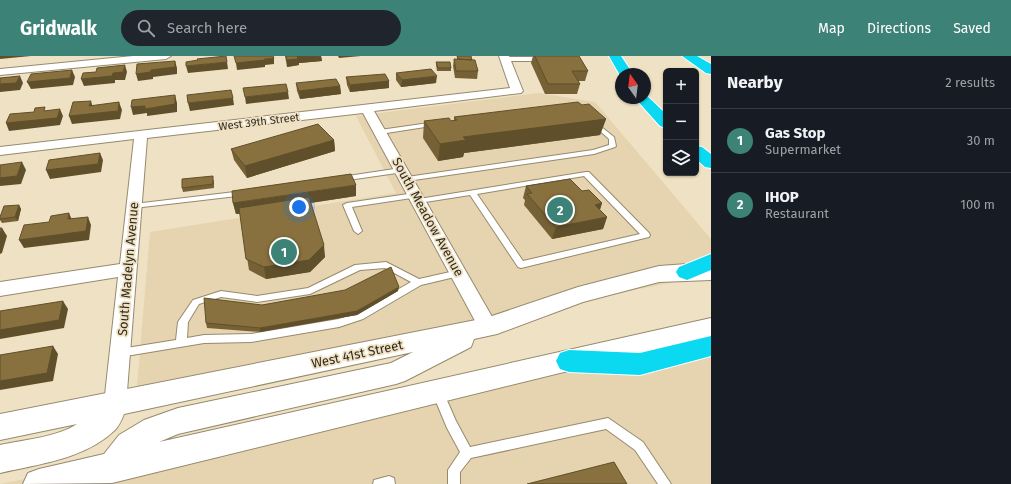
<!DOCTYPE html>
<html lang="en">
<head>
<meta charset="utf-8">
<style>
	:root { --surface:#171b24; --page:#20242c; --text:#f1f3f6; --muted:#9ea1a6; --line:#363941; --accent:#3d8277 }
	body { margin:0; font-family:"Fira Sans",sans-serif; background:var(--page); color:var(--text) }
	.controls { position:absolute; right:12px; top:12px; display:grid; overflow:hidden; border-radius:6px; box-shadow:0 1px 3px #0004 }
	.controls button { width:36px; height:36px; display:grid; place-items:center; padding:0; border:0; border-bottom:1px solid var(--line); background:var(--surface); color:var(--text); font:20px sans-serif }
	.compass { position:absolute; left:615px; top:12px; width:36px; height:36px; border-radius:50%; background:var(--surface); box-shadow:0 1px 3px #0004; rotate:346deg }
	.you { position:absolute; left:299px; top:151px; width:14px; height:14px; margin:-10px; border:3px solid #fff; border-radius:50%; background:#1a73e8; box-shadow:0 0 0 6px #1a73e833 }
	.badge { display:grid; place-items:center; width:26px; height:26px; border-radius:50%; background:var(--accent); color:#fff; font-size:13px; font-weight:700 }
	.pin { position:absolute; translate:-50% -50%; border:2px solid #fff; box-shadow:0 1px 4px #0006 }
	.list { margin:0; padding:0; list-style:none }
	h2 { display:flex; justify-content:space-between; align-items:center; height:52px; margin:0; padding:0 16px; font-size:17px }
	h2 small { font-size:13px; font-weight:400; color:var(--muted) }
	.list li { display:grid; grid-template-columns:26px 1fr auto; gap:12px; align-items:center; box-sizing:border-box; height:64px; padding:0 16px; border-top:1px solid var(--line) }
	.list b { display:block; font-size:15px; white-space:nowrap }
	.list p { margin:0; font-size:13px; white-space:nowrap; color:var(--muted) }
	.list em { font-size:13px; font-style:normal; color:var(--muted) }
	.icon { flex:none; width:22px; height:22px; fill:none; stroke:currentColor; stroke-width:2; stroke-linecap:round; stroke-linejoin:round }
	.map { position:relative; flex:none; width:711px; height:428px; overflow:hidden }
	header { display:flex; align-items:center; gap:24px; box-sizing:border-box; height:56px; padding:0 20px; background:var(--accent); color:#fff }
	header strong { font-size:19px }
	nav { display:flex; gap:22px; margin-inline-start:auto; font-size:14px }
	.search { width:280px; height:36px; background:var(--page); display:flex; align-items:center; gap:10px; box-sizing:border-box; padding:0 14px; border-radius:22px; color:var(--muted); font-size:15px }
	main { display:flex }
	aside { flex:1; background:var(--surface) }
	.map>svg:first-child { display:block }
	.built { fill:#e5d4af }
	.lines { fill:none; stroke-linecap:round; stroke-linejoin:round }
	.lane-casing { stroke:#968a6e; stroke-width:2 }
	.street-casing { stroke:#968a6e; stroke-width:2 }
	.secondary-casing { stroke:#968a6e; stroke-width:2 }
	.highway-casing { stroke:#fff; stroke-width:2 }
	.lane { fill:#fff; fill-rule:evenodd }
	.street { fill:#fff; fill-rule:evenodd }
	.secondary { fill:#fff; fill-rule:evenodd }
	.highway { fill:#0bd8f1; fill-rule:evenodd }
	.wall { fill:#756135 }
	.shaded-wall { fill:#5f4f2b }
	.building { fill:#88713e; stroke:#5f4f2b }
	.labels { text-anchor:middle; dominant-baseline:central; stroke-width:3.5; stroke-linejoin:round; paint-order:stroke }
	.far-street-label { font-size:11px; fill:#302a1f; stroke:#efe1c3 }
	.street-label { font-size:13px; fill:#302a1f; stroke:#efe1c3 }
</style>
</head>
<body>
<header>
<strong>Gridwalk</strong>
<div class="search"><svg class="icon" aria-label="search" viewBox="0 0 24 24"><circle cx="10" cy="10" r="6"/><path d="M15 15l6 6"/></svg>Search here</div>
<nav><a>Map</a><a>Directions</a><a>Saved</a></nav>
</header>
<main>
<div class="map">
<svg width="711" height="428" viewBox="0 0 711 428">
	<rect width="100%" height="100%" fill="#efe1c3"/>
	<path class="built" d="M539,37L595,46L711,183V219L137,331L150,176L396,137L356,60Z
		M711,277V428H1L650,290Z"/>
	<g class="lines">
		<defs>
			<path id="lane" d="M563,0H570L561,5H505L502,3L505,1H560Z
				M594,65L614,81L616,90L615,91L594,98L407,125L403,123L407,121L593,94L609,89V83L591,67Z
				M436,66L439,68L438,69L380,78L377,76L380,74Z
				M401,112H404V116L341,125L337,123L341,121Z
				M586,116H589L649,177L650,179L649,181L521,212L518,211L470,139L419,147L415,145L419,143ZM584,120L640,178L523,205L477,138Z
				M243,135H246V139L134,152L130,150L134,148Z
				M415,137L419,139L418,141L352,151L362,175L358,178L354,175L343,149L347,147Z
				M386,206L419,223L459,214L464,217L459,220L421,229L363,263L339,271L251,286L204,287L120,301L116,300L115,297L116,294L120,293L176,284L178,266L193,244L221,235L257,240L308,232L355,209ZM385,212L411,226L357,257L339,263L251,278L204,279L187,282L188,266L199,248L221,241L257,246L310,238L360,214Z
				M438,331L442,333L456,365L470,391L608,362L643,386L671,428H658L635,394L606,373L471,402L460,416V428H448V414L460,396L447,372L432,336L434,333Z
				M389,420L394,422L395,428H373L374,424Z"/>
			<path id="street" d="M133,0H171L166,3L0,19V13Z
				M499,0H509L523,35L521,37L374,55L495,266L498,271L495,276L488,279L481,276L363,57L147,82L126,348L123,355L115,358L107,355L104,348L118,221L0,240V226L120,208L134,83L0,99V91L510,32Z"/>
			<path id="secondary" d="M687,208H711V224L659,226L583,246L497,278L474,283L471,291L405,325L396,328L178,378L159,386L711,262V280L112,427L23,428L28,417L39,413L104,398L119,379L144,364L178,352L391,307L413,296L124,358C122,363 119,370 115,374C85,403 39,408 0,417V389C23,384 58,381 77,368L0,384V358L486,262L578,231L659,210Z"/>
			<path id="highway" d="M609,0H621L633,18H621V21Z
				M682,0H697L711,8V18L706,17Z
				M645,38L666,58V72L660,70L635,42H645Z
				M696,90L702,91L711,98V112L705,111L696,103Z
				M711,198V214L687,224L679,221L676,216L679,211Z
				M711,280V300L640,319L569,316L560,313L556,305L560,297L569,294L640,297Z"/>
		</defs>
		<use href="#lane" class="lane-casing"/>
		<use href="#street" class="street-casing"/>
		<use href="#secondary" class="secondary-casing"/>
		<use href="#highway" class="highway-casing"/>
		<use href="#lane" class="lane"/>
		<use href="#street" class="street"/>
		<use href="#secondary" class="secondary"/>
		<use href="#highway" class="highway"/>
	</g>
	<path class="wall" d="M285,0H321L322,5L299,7V9L287,11Z
		M457,0L472,4L478,15L477,23L455,22L453,10L454,3H457Z
		M533,0H579L588,15L585,25H578L580,28L577,38H545L531,7Z
		M436,6L451,12V15H437L436,9Z
		M396,17L436,27L401,31L396,24Z
		M346,21L389,25V32L350,36L347,29Z
		M296,27L340,30L341,38L300,43L297,35Z
		M582,49L606,63L600,79L464,97L463,101L438,105L423,82L424,65H451L454,64V61Z
		M334,84L335,95L247,122L234,104L231,93Z
		M214,124V132L183,136L182,132Z
		M526,130L582,135L602,147L600,154L607,161L603,173L552,183L524,149L525,144L523,142Z
		M356,140L311,147L325,201L310,216L266,223L249,214L240,158H236L233,147Z
		M19,149L21,153L18,165L2,167L0,164V161Z
		M398,235L357,259L260,276L207,272L206,267L262,249Z"/>
	<path class="shaded-wall" d="M0,0H31L0,3Z
		M297,0H321L322,5L299,7V9L287,11V4Z
		M338,0H361L339,2Z
		M274,2V8L265,9V11L237,14L236,7Z
		M175,5L177,12V18L153,21V23L138,25L136,18L151,14Z
		M227,6L228,13L188,17L186,10Z
		M125,9L127,16L125,24H115V27L84,30L81,23L113,17Z
		M72,14L75,21L73,29L31,33L27,26Z
		M20,20L23,27L20,34L0,36V28Z
		M437,20L436,27L401,31L402,24Z
		M389,25V32L350,36V29Z
		M340,30L341,38L300,43L299,35Z
		M288,36L289,43L246,48L245,41Z
		M175,39L177,47V56L147,60V57L133,59L131,51Z
		M233,42L234,49L190,55L188,47Z
		M91,45L93,52L89,50Z
		M119,46L122,54L120,63L72,68L69,60Z
		M60,53L63,60L60,69L9,75L6,67Z
		M606,63L600,79L464,97L463,101L438,105L440,88L463,81Z
		M334,84L335,95L247,122L245,110Z
		M100,97L103,104L101,116L50,123L46,114Z
		M22,106L26,114L21,128L0,130V122Z
		M356,129V140L236,158L233,147Z
		M602,147L598,159L595,149Z
		M19,149L21,153L18,165L15,161Z
		M69,157L73,166L68,163Z
		M88,161L91,169L89,184L24,192L19,184Z
		M607,161L603,173L552,183L556,171Z
		M2,172L7,180L2,197L0,198V179Z
		M324,189L325,201L310,216L266,223L264,211Z
		M399,231L398,235L357,259L260,276V272Z
		M63,245L68,253L64,272L0,283V274Z
		M53,290L58,298L53,325L0,334V325Z"/>
	<path class="building" d="M226,0L227,6L186,10V6L198,4L197,3Z
		M234,0H273L274,2L264,3L265,4L236,7Z
		M286,0H299H297L298,3L287,4Z
		M457,0H471L472,4L458,3Z
		M535,0H579L588,15H572L580,28H548Z
		M454,3L475,4L478,15H456Z
		M175,5V11L151,14V16L136,18L137,8Z
		M436,6H450L451,12H438Z
		M125,9L123,16L113,17L112,20L81,23L83,17L96,16L97,12Z
		M431,13L437,20L402,24L396,17Z
		M72,14L70,22L27,26L31,18Z
		M385,18L389,25L350,29L346,21Z
		M20,20L16,27L0,28V22Z
		M336,23L340,30L299,35L296,27Z
		M286,28L288,36L245,41L243,32Z
		M231,34L233,42L188,47L187,39Z
		M175,39V48L145,53V50L131,51L132,44Z
		M91,45L89,50L119,46L118,55L69,60L73,46Z
		M578,46L582,49L589,48L606,63L463,81L466,84L440,88L424,65L449,62L451,65L457,64L454,61Z
		M45,51L44,55L60,53L57,62L6,67L10,58L34,56L35,52Z
		M318,68L334,84L245,110L231,93Z
		M100,97L98,108L46,114L49,104Z
		M22,106L17,120L0,122V109Z
		M351,118L356,129L233,147L232,135Z
		M213,120V128L182,132V123Z
		M570,123L582,135L589,134L602,147L595,149L607,161L556,171L527,138L532,137L526,130Z
		M309,141L324,189L309,204L264,211L246,203L239,152Z
		M19,149L15,161L0,163V161L4,150Z
		M69,157L68,163L88,161L86,175L19,184L24,169L49,166L51,160Z
		M0,172H2L0,179Z
		M391,211L399,231L357,255L260,272L206,267L204,242L262,249L345,234Z
		M63,245L59,264L0,274V255Z
		M53,290L47,317L0,325V299Z
		M614,406L627,428H527Z"/>
	<g class="labels">
		<g class="far-street-label">
			<text transform="translate(259 66) rotate(-7)">West 39th Street</text>
		</g>
		<g class="street-label">
			<text transform="translate(428 161) rotate(61)">South Meadow Avenue</text>
			<text transform="translate(128 213) rotate(-85)">South Madelyn Avenue</text>
			<text transform="translate(357 298) rotate(-12)">West 41st Street</text>
		</g>
	</g>
</svg>
<div class="controls">
<button>+</button>
<button>−</button>
<button><svg class="icon" aria-label="layers" viewBox="0 0 24 24"><path d="M12 4l9 5-9 5-9-5zM3 14l9 5 9-5"/></svg></button>
</div>
<svg class="compass" viewBox="-18 -18 36 36"><path d="M0-13l5 13h-10z" fill="#e53935"/><path d="M0 13l5-13h-10z" fill="#9ea1a6"/></svg>
<div class="you"></div>
<div class="pin badge" style="left:284px;top:196px">1</div>
<div class="pin badge" style="left:560px;top:154px">2</div>
</div>
<aside>
<h2>Nearby<small>2 results</small></h2>
<ul class="list">
<li><span class="badge">1</span><div><b>Gas Stop</b><p>Supermarket</p></div><em>30 m</em></li>
<li><span class="badge">2</span><div><b>IHOP</b><p>Restaurant</p></div><em>100 m</em></li>
</ul>
</aside>
</main>
</body>
</html>
